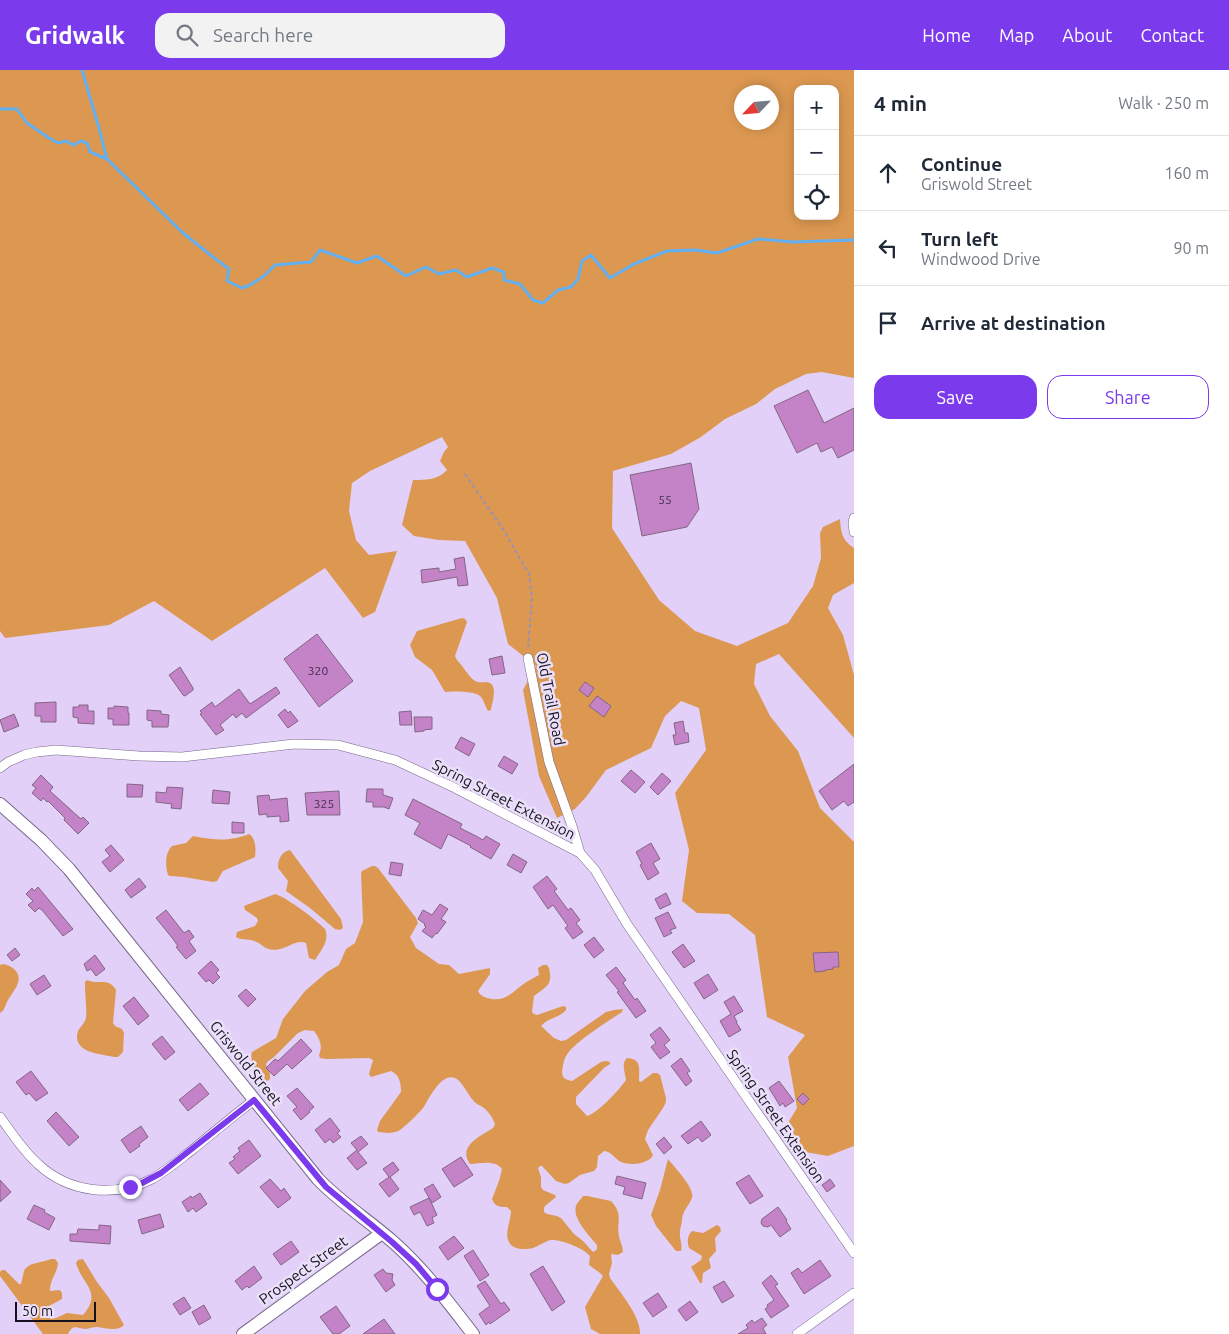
<!DOCTYPE html>
<html lang="en">
<head>
<meta charset="utf-8">
<style>
	:root { --surface:#fff; --page:#f2f2f3; --text:#1f2937; --muted:#747a83; --line:#e0e1e3; --accent:#7c3aed }
	body { margin:0; font-family:Ubuntu,sans-serif; background:var(--page); color:var(--text) }
	.controls { position:absolute; right:15px; top:15px; display:grid; overflow:hidden; border-radius:10px; box-shadow:0 2px 12px #0003 }
	.controls button { width:45px; height:45px; display:grid; place-items:center; padding:0; border:0; border-bottom:1px solid var(--line); background:var(--surface); color:var(--text); font:25px sans-serif }
	.compass { position:absolute; left:734px; top:15px; width:45px; height:45px; border-radius:50%; background:var(--surface); box-shadow:0 2px 12px #0003; rotate:244deg }
	.scale { position:absolute; left:15px; bottom:12px; width:81px; box-sizing:border-box; padding-left:5px; border:2px solid #17111f; border-top:0; font-size:14px; line-height:18px; white-space:nowrap; color:#17111f; -webkit-text-stroke:4px #ebe0f9; paint-order:stroke }
	.stop { position:absolute; width:15px; height:15px; margin:-11px; border:4px solid #7c3aed; border-radius:50%; background:#fff }
	.stop.end { background:#7c3aed; border-color:#fff; box-shadow:0 1px 5px #0008 }
	.list { margin:0; padding:0; list-style:none }
	h2 { display:flex; justify-content:space-between; align-items:center; height:65px; margin:0; padding:0 20px; font-size:21px }
	h2 small { font-size:16px; font-weight:400; color:var(--muted) }
	.list li { display:grid; grid-template-columns:32px 1fr auto; gap:15px; align-items:center; box-sizing:border-box; height:75px; padding:0 20px; border-top:1px solid var(--line) }
	.list b { display:block; font-size:19px; white-space:nowrap }
	.list p { margin:0; font-size:16px; white-space:nowrap; color:var(--muted) }
	.list em { font-size:16px; font-style:normal; color:var(--muted) }
	.actions { display:flex; gap:10px; padding:15px 20px }
	.actions a { flex:1; padding:11px 0; border:1px solid var(--accent); border-radius:15px; text-align:center; font-size:18px; color:var(--accent) }
	.actions .main { background:var(--accent); color:#fff }
	.icon { flex:none; width:28px; height:28px; fill:none; stroke:currentColor; stroke-width:2; stroke-linecap:round; stroke-linejoin:round }
	.map { position:relative; flex:none; width:854px; height:1264px; overflow:hidden }
	header { display:flex; align-items:center; gap:30px; box-sizing:border-box; height:70px; padding:0 25px; background:var(--accent); color:#fff }
	header strong { font-size:24px }
	nav { display:flex; gap:28px; margin-inline-start:auto; font-size:18px }
	.search { width:350px; height:45px; background:var(--page); display:flex; align-items:center; gap:12px; box-sizing:border-box; padding:0 18px; border-radius:15px; color:var(--muted); font-size:19px }
	main { display:flex }
	aside { flex:1; background:var(--surface) }
	.map>svg:first-child { display:block }
	.green { fill:#dc9851; fill-rule:evenodd }
	.lines { fill:none; stroke-linecap:round; stroke-linejoin:round }
	.stream { stroke:#62b0f1; stroke-width:3 }
	.building { fill:#c482c7; stroke:#836684 }
	.minor-casing { stroke:#766689; stroke-width:10 }
	.secondary-casing { stroke:#766689; stroke-width:14 }
	.path { stroke:#9e90af; stroke-width:2; stroke-dasharray:4 2.5; stroke-linecap:butt }
	.minor { stroke:#fff; stroke-width:9 }
	.secondary { stroke:#fff; stroke-width:12 }
	.route { stroke:#7c3aed; stroke-width:6 }
	.labels { text-anchor:middle; dominant-baseline:central; stroke-width:5; stroke-linejoin:round; paint-order:stroke }
	.number-label { font-size:12px; fill:#422d49 }
	.street-label { font-size:15px; fill:#17111f; stroke:#ebe0f9 }
</style>
</head>
<body>
<header>
<strong>Gridwalk</strong>
<div class="search"><svg class="icon" aria-label="search" viewBox="0 0 24 24"><circle cx="10" cy="10" r="6"/><path d="M15 15l6 6"/></svg>Search here</div>
<nav><a>Home</a><a>Map</a><a>About</a><a>Contact</a></nav>
</header>
<main>
<div class="map">
<svg width="854" height="1264" viewBox="0 0 854 1264">
	<rect width="100%" height="100%" fill="#e2d0f8"/>
	<path class="green" d="M0,0H854V308L822,302L806,304L775,319L756,334L725,349L701,367L671,384L613,401L612,458L659,530L695,561L737,576L788,553L813,516L821,488L820,463L823,457L840,449C841,463 842,470 854,478V513L833,525L828,538L843,565L854,605V668L779,584L756,594L754,614L770,646L798,681L820,738L854,772V1076L828,1086L788,1079L785,1058L797,1038L788,987L805,965L767,947L755,865L729,844L697,843L682,831L689,780L675,723L706,680L699,638L681,631L665,646L651,678L606,700L586,727L575,739L557,748L539,706L523,620L536,596L508,574L497,528L465,471L439,470L414,466L402,455L413,410C427,410 438,410 447,400L440,391L444,382L448,377L442,367L370,401L352,413L349,441L356,470L369,485L397,481L375,542L363,548L325,498L212,571L154,531L109,555L5,568L0,561ZM798,19H835V146H798ZM742,22H772V52H742Z
		M462,548L465,549L467,552L455,586L457,590C463,596 468,606 475,611C479,613 482,612 487,612C499,614 492,632 491,640L488,641C485,636 484,630 480,626C474,621 453,621 445,622L432,600L415,587L410,575L417,561Z
		M249,764C256,768 256,780 255,787L223,801L217,811L213,812L184,807L170,806L168,805C165,795 165,783 172,776L186,773L193,766C214,770 229,772 249,764Z
		M290,780L341,849L343,858L340,860L335,859L310,838L286,821L288,811L278,798C278,789 281,782 290,780Z
		M372,796H375L378,798L416,848L418,853L410,867L416,878L439,894L449,895L459,904L490,898V904L478,921C480,925 482,926 487,928C505,933 511,923 525,913C529,910 534,908 539,905L538,898L543,895H547L549,898C553,915 547,916 534,926L532,942L534,944L537,945L563,936L566,937V940C559,948 548,948 541,956L554,968L561,971L566,970L606,942L614,940L623,939L622,942C607,952 578,970 568,983C564,988 563,995 562,1002C562,1008 566,1010 572,1011L601,992L606,991L610,992V994L604,998L576,1027V1034L587,1046C598,1043 619,1020 626,1010C625,1003 621,993 627,988C642,989 639,998 639,1011L641,1012L653,1003H657L660,1005L666,1028V1032L663,1038L648,1060L645,1069L653,1085C649,1094 630,1096 621,1092C614,1088 612,1082 604,1081L598,1086L597,1097L594,1101L580,1105L569,1113L565,1114L556,1111L542,1096H540L538,1098L541,1107V1117L543,1120L555,1125L556,1127L545,1136L544,1138V1142L547,1144L557,1146L561,1148L574,1164L583,1171L593,1182L595,1181L597,1179V1175C590,1166 572,1149 576,1136C577,1133 581,1129 583,1126H587L611,1131C624,1145 616,1151 619,1166C620,1172 623,1176 623,1182L618,1185L611,1184L612,1193L609,1204L610,1208C620,1222 641,1247 640,1264H600L591,1259L585,1237L603,1206L600,1203L589,1195L590,1186C584,1178 560,1169 551,1170C545,1171 539,1176 533,1178C526,1180 512,1180 509,1172C504,1163 511,1151 511,1141L507,1137C500,1137 495,1137 492,1129L499,1111L502,1099C496,1090 480,1093 470,1094C457,1076 481,1066 493,1058L495,1054C493,1048 487,1039 481,1036C477,1034 475,1033 472,1029C467,1023 462,1011 455,1008C441,1002 429,1029 423,1038C418,1044 407,1055 400,1060C393,1064 386,1063 378,1062L377,1060L380,1051L401,1022C401,1014 400,1005 391,1001L371,1007L369,1004L373,990L369,988L326,989L320,988L319,985C323,976 320,969 314,961L305,960L298,963L274,987L267,992L266,995L270,1004V1009L267,1011C257,1008 249,991 252,982L276,968L283,949L305,921L327,902L339,895L346,879L355,873L363,852L361,803L362,801Z
		M275,824C288,828 315,849 325,859C330,871 321,880 315,890L309,888L306,873C297,869 289,877 280,879C264,883 263,872 251,870C245,869 241,870 236,867L237,862L255,856L258,851L257,848L245,840L244,836Z
		M3,894C8,895 10,896 14,899C25,909 14,920 8,930C5,935 5,940 0,943V895Z
		M87,910C90,911 93,912 96,912C105,912 111,911 116,920L113,953L115,956L122,959L124,963L123,982L118,987H114C101,984 71,983 78,961C80,957 85,953 86,948C87,941 85,924 85,917V912Z
		M668,1089C675,1098 695,1118 692,1128C689,1136 682,1141 682,1150C682,1154 680,1157 680,1162C679,1169 683,1174 681,1181H676L656,1156L651,1145L660,1120Z
		M717,1155L720,1157L721,1161L715,1168L716,1181L709,1189L711,1198L703,1203L702,1213H700L691,1197L701,1190L702,1186L689,1178C687,1172 687,1166 692,1161L703,1163Z
		M51,1189H55L58,1193C57,1204 50,1209 50,1221L60,1220L62,1223V1229L47,1237L45,1241L47,1246L51,1249L56,1248L67,1243L83,1245C103,1221 82,1215 76,1193L78,1190L83,1189L97,1212L109,1228L124,1255C117,1262 106,1258 97,1257C93,1257 88,1259 85,1259C76,1258 73,1254 68,1264H43L0,1206V1202L2,1200H5L19,1214H21C22,1210 23,1205 24,1201C28,1192 42,1193 51,1189Z"/>
	<g class="lines">
		<path class="stream" d="M82,0L99,58L107,89
			M0,38L1,39H17L27,53L49,68L58,73L66,71L73,75L81,71L87,73L90,82L107,89L183,163L208,183L229,199L227,211L242,218L250,215L264,206L275,195L311,192L320,180L357,193L377,186L406,206L426,197L439,204L456,200L467,207L492,198L504,202V210L520,214L533,230L543,233L558,220L571,217L578,209L582,191L591,185L610,208L634,194L667,181L695,180L717,183L758,169L793,172L854,170"/>
	</g>
	<path class="building" d="M808,320L824,353L854,338V380L838,388L832,377L821,382L817,373L797,383L774,336Z
		M691,393L699,439L687,457L642,466L630,405Z
		M464,487L468,515L458,516L457,507L422,513L421,500L439,498V502L456,499L454,489Z
		M317,564L353,611L319,637L284,589Z
		M502,586L505,603L492,605L489,589Z
		M180,597L193,618V620L185,626L183,625L169,605Z
		M585,612L594,618L588,627L579,620Z
		M276,617L280,623L246,648L242,643L236,648L233,644L220,655L224,660L216,665L200,644L202,643L200,641L212,632L215,637L239,619L250,634Z
		M597,626L611,636L604,647L589,636Z
		M56,632V652H41V646H35V633Z
		M79,635H88V641H94V654L78,653V648L73,647V637H79Z
		M114,636L128,637V643H129V655H113V649H108V638H114Z
		M285,639L288,643L290,641L298,651L288,658L278,645Z
		M147,640L161,641V644L169,645L168,657H152V651L147,650Z
		M411,641L412,655H400L399,642Z
		M14,644L19,656L4,662L0,650Z
		M414,647H432V659L424,660V661L415,662Z
		M683,651L685,663H688L689,672L675,675L673,665H676L674,653Z
		M461,667L475,674L469,686L455,678Z
		M504,686L518,694L512,704L498,696Z
		M854,694V732L848,736L844,731L832,740L819,721Z
		M631,700L645,712L635,723L621,711Z
		M662,703L671,711L658,725L650,717Z
		M41,705L53,717L50,721L81,749L83,747L89,753L78,764L64,750L65,748L48,731L47,732L43,728L41,731L32,723L36,718L32,715Z
		M127,714L143,715L142,727H127Z
		M167,717L183,718L181,739L171,738L172,734L156,732V722L166,723Z
		M367,719H383V725L393,728L389,739L384,737H373V732H366Z
		M213,720L230,722L229,734L212,733Z
		M339,721L340,745H307L305,723Z
		M269,725L270,730L287,728L289,751L280,752V746L267,747V744L259,745L257,726Z
		M413,729L462,754L460,758L476,766L483,770L486,766L500,774L491,789L470,777L471,776L448,764L441,779L414,764L420,753L405,745Z
		M232,752L244,753V763H232Z
		M651,773L660,789L653,793L659,803L648,810L640,795L642,794L636,782Z
		M111,775L124,790L110,802L102,792L110,786L105,780Z
		M513,784L527,792L521,803L507,795Z
		M391,792L403,794L401,806L389,804Z
		M547,806L557,819L554,821L568,840L571,838L580,850L576,853L583,862L573,869L565,858L568,856L553,835L548,839L533,817Z
		M139,808L146,817L131,828L125,820Z
		M38,817L73,859L63,866L42,840L39,838L35,842L28,835L33,831L26,824L32,818L34,821Z
		M666,823L671,834L660,839L655,829Z
		M440,834L448,839L441,849L446,852L437,864L436,863L432,868L422,861L426,857L424,855L425,854L418,849L423,840L432,845Z
		M166,840L184,863L189,860L194,867L189,871L196,881L186,889L176,877L178,876L173,869L156,848Z
		M668,842L676,858L670,860L672,863L664,867L655,848Z
		M594,867L604,880L594,888L584,875Z
		M683,874L695,891L684,898L672,882Z
		M15,878L20,885L12,891L7,885Z
		M838,882L839,897H833V899L825,900V901L815,902L813,883Z
		M95,885L105,899L96,906L91,899L87,901L84,894Z
		M211,891L219,900L216,903L220,907L213,914L209,910L206,912L198,903Z
		M616,897L626,910L623,913L635,930L637,928L646,941L636,948L617,922L619,921L606,905Z
		M708,904L718,920L704,929L694,913Z
		M44,905L51,916L37,925L30,914Z
		M246,919L256,929L248,937L238,926Z
		M734,926L743,941L734,946L737,952H736L741,960L729,967L720,951L731,944L724,932Z
		M134,927L149,946L138,955L123,936Z
		M660,957L670,970L664,975L670,982L660,989L651,977L656,973L650,965Z
		M162,966L175,982L165,990L152,974Z
		M301,969L312,981L292,999L287,994L274,1006L266,998L275,989L278,991Z
		M681,988L690,1001L687,1003L692,1011L686,1016L671,996Z
		M31,1001L48,1023L36,1031L29,1023L26,1025L16,1012Z
		M779,1011L794,1031L785,1037L783,1033L780,1036L769,1018Z
		M200,1013L209,1024L188,1041L179,1030Z
		M297,1018L314,1037L309,1041L310,1042L301,1050L293,1040L297,1037L287,1026Z
		M803,1023L809,1029L803,1035L797,1029Z
		M56,1042L79,1067L69,1076L47,1051Z
		M330,1048L340,1061L337,1063L341,1067L333,1073L330,1069L325,1073L315,1060Z
		M701,1051L711,1065L702,1072L698,1067L688,1074L681,1066Z
		M141,1056L148,1067L139,1074L140,1076L130,1083L121,1070Z
		M361,1066L368,1074L358,1082L367,1093L357,1100L347,1088L357,1080L351,1073Z
		M664,1067L672,1077L664,1084L656,1074Z
		M249,1070L261,1086L238,1104L229,1093L235,1089L233,1087L240,1081L238,1078Z
		M461,1087L473,1105L454,1117L442,1099Z
		M393,1092L399,1100L390,1107L399,1119L389,1127L379,1114L389,1107L383,1099Z
		M749,1105L763,1126L750,1134L736,1113Z
		M617,1106L646,1113L642,1129L623,1124L625,1117L615,1114Z
		M270,1109L281,1121L284,1118L291,1128L278,1138L260,1117Z
		M830,1109L835,1116L827,1122L822,1115Z
		M0,1110L11,1122L0,1132Z
		M433,1114L441,1127L432,1133L424,1119Z
		M200,1123L207,1134L196,1142L193,1138L188,1142L182,1132L191,1126L192,1128Z
		M429,1128L437,1145L432,1148L434,1153L427,1156L420,1142L414,1145L410,1137Z
		M34,1135L45,1140L44,1142L55,1148L49,1160L27,1149Z
		M778,1137L787,1150L786,1151L791,1159L780,1167L771,1155L768,1157L763,1156L761,1153L762,1149Z
		M160,1144L164,1157L142,1164L138,1150Z
		M99,1155L111,1156L110,1174L70,1171V1164H77L78,1159L99,1160Z
		M454,1166L464,1178L448,1190L439,1177Z
		M291,1171L299,1182L281,1195L273,1184Z
		M473,1180L489,1205L480,1211L464,1186Z
		M820,1190L831,1206L804,1224L791,1203L798,1198L802,1203Z
		M254,1196L262,1208L249,1218L247,1216L242,1220L235,1211Z
		M543,1196L565,1232L552,1241L530,1204Z
		M383,1199L386,1203L393,1204L392,1210L395,1215L386,1222L374,1205Z
		M771,1205L778,1214L775,1216L789,1236L771,1248L765,1239L768,1237L767,1235L774,1230L762,1213Z
		M485,1211L501,1234L504,1232L510,1240L490,1254L489,1252L486,1255L479,1244L490,1236L477,1216Z
		M724,1211L734,1226L722,1233L713,1217Z
		M658,1223L667,1237L653,1247L643,1233Z
		M184,1227L191,1238L180,1245L173,1234Z
		M690,1231L698,1242L686,1251L678,1240Z
		M204,1235L211,1248L199,1255L192,1242Z
		M336,1236L350,1256L339,1264H333L320,1247Z
		M762,1248L767,1255L763,1258L766,1264H738L748,1258L746,1255L752,1250L754,1253Z
		M384,1249L395,1264H363Z"/>
	<g class="lines">
		<defs>
			<path id="minor" d="M854,448L853,453L854,462
				M528,588L549,692L572,756L580,783
				M0,698L8,692L24,685L37,682L56,680L139,686L182,687L294,674L338,675L395,690L455,718L580,783L595,800L627,854L854,1183
				M0,1047C12,1063 23,1081 38,1094C69,1123 115,1128 152,1109C166,1101 179,1090 192,1080C213,1063 233,1046 254,1030
				M797,1264L854,1223"/>
			<path id="secondary" d="M0,734L41,770L69,799L318,1109C341,1133 368,1150 392,1171C423,1198 448,1232 473,1264
				M243,1264L382,1163"/>
		</defs>
		<use href="#minor" class="minor-casing"/>
		<use href="#secondary" class="secondary-casing"/>
		<path class="path" d="M465,404L503,459L529,504L532,528L528,578"/>
		<use href="#minor" class="minor"/>
		<use href="#secondary" class="secondary"/>
	</g>
	<g class="lines">
		<path class="route" d="M130,1117L142,1113L161,1103L254,1030L326,1117L392,1172L416,1194L437,1219"/>
	</g>
	<g class="labels">
		<g class="number-label">
			<text x="665" y="429">55</text>
			<text x="318" y="600">320</text>
			<text x="324" y="733">325</text>
		</g>
		<g class="street-label">
			<text transform="translate(551 629) rotate(79)">Old Trail Road</text>
			<text transform="translate(504 729) rotate(27)">Spring Street Extension</text>
			<text transform="translate(246 993) rotate(51)">Griswold Street</text>
			<text transform="translate(776 1046) rotate(55)">Spring Street Extension</text>
			<text transform="translate(303 1200) rotate(-36)">Prospect Street</text>
		</g>
	</g>
</svg>
<div class="controls">
<button>+</button>
<button>−</button>
<button><svg class="icon" aria-label="locate" viewBox="0 0 24 24"><circle cx="12" cy="12" r="6"/><path d="M12 2v4M12 18v4M2 12h4M18 12h4"/></svg></button>
</div>
<svg class="compass" viewBox="-18 -18 36 36"><path d="M0-13l5 13h-10z" fill="#e53935"/><path d="M0 13l5-13h-10z" fill="#747a83"/></svg>
<div class="scale">50 m</div>
<div class="stop" style="left:437px;top:1219px"></div>
<div class="stop end" style="left:130px;top:1117px"></div>
</div>
<aside>
<h2>4 min<small>Walk · 250 m</small></h2>
<ul class="list">
<li><svg class="icon" aria-label="ahead" viewBox="0 0 24 24"><path d="M12 20V5M6 11l6-6 6 6"/></svg><div><b>Continue</b><p>Griswold Street</p></div><em>160 m</em></li>
<li><svg class="icon" aria-label="left" viewBox="0 0 24 24"><path d="M17 20v-9H6M10 6l-5 5 5 5"/></svg><div><b>Turn left</b><p>Windwood Drive</p></div><em>90 m</em></li>
<li><svg class="icon" aria-label="arrive" viewBox="0 0 24 24"><path d="M6 21V4h12l-3 4 3 4H6"/></svg><div><b>Arrive at destination</b></div></li>
</ul>
<div class="actions"><a class="main">Save</a><a>Share</a></div>
</aside>
</main>
</body>
</html>
